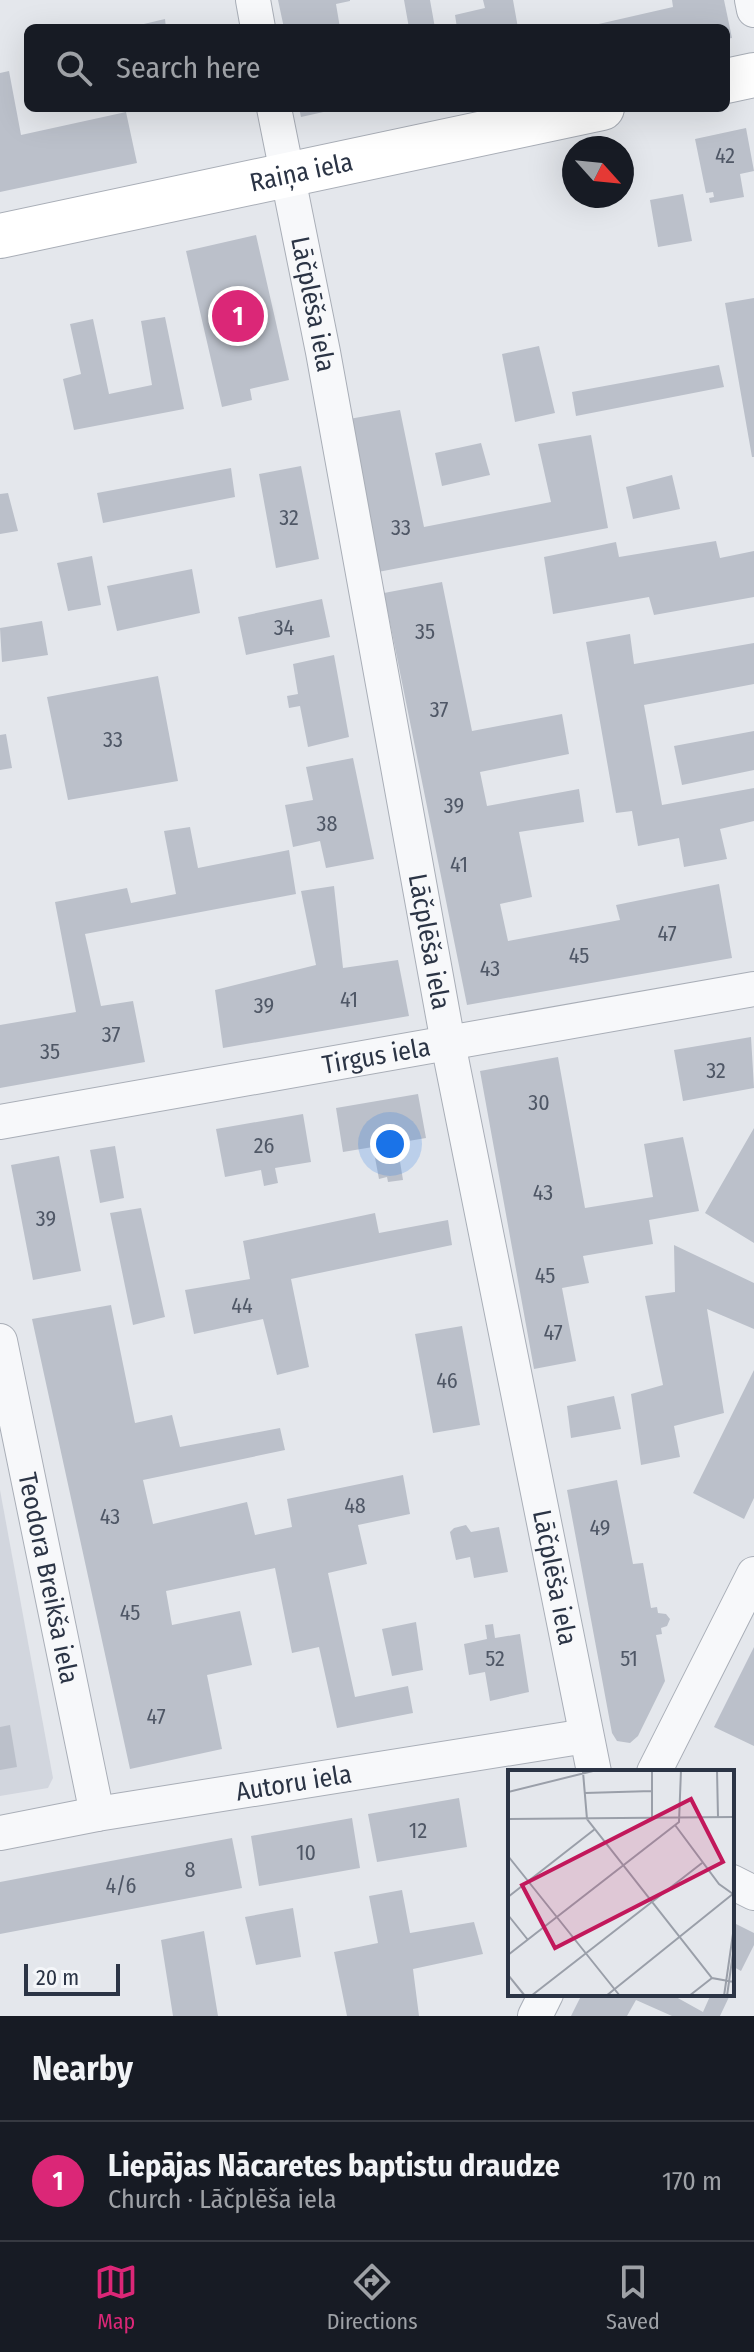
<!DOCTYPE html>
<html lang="en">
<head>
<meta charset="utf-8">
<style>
	:root { --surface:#171b24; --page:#242831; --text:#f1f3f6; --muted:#9ea1a6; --line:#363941; --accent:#db2777 }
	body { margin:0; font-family:"Fira Sans Condensed",sans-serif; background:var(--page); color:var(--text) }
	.compass { position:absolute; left:562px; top:136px; width:72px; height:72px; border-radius:50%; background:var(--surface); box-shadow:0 8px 32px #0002; rotate:117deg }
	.scale { position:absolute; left:24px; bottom:20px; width:96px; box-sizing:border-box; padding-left:8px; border:4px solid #2b3445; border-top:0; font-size:22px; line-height:28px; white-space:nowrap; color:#2b3445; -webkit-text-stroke:6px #f4f6f9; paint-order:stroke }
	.you { position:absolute; left:390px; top:1144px; width:28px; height:28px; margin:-20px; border:6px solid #fff; border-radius:50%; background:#1a73e8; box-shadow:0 0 0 12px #1a73e833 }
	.badge { display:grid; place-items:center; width:52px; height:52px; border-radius:50%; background:var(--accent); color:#fff; font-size:26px; font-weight:700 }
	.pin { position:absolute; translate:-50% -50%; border:4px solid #fff; box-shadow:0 2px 8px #0006 }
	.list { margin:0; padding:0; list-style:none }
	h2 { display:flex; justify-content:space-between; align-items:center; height:104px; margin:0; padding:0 32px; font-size:34px }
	h2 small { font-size:26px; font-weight:400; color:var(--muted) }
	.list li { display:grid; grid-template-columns:52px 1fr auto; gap:24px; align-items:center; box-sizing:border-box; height:120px; padding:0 32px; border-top:2px solid var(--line) }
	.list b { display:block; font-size:30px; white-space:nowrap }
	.list p { margin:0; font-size:26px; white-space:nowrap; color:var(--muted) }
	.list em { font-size:26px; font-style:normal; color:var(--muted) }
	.icon { flex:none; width:44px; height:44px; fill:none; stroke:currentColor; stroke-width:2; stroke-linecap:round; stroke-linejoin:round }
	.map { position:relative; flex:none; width:754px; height:2016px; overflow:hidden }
	.search { position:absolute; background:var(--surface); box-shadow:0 8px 32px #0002; left:24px; right:24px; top:24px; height:88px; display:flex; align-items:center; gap:20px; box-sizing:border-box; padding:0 28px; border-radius:12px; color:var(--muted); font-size:30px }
	.sheet { height:224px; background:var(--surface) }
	nav { display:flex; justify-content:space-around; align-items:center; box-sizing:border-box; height:112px; border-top:2px solid var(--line); background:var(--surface); font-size:22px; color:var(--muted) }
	nav a { display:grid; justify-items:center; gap:4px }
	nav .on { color:var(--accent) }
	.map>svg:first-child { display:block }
	.built { fill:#d2d6de }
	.building { fill:#bbc0ca }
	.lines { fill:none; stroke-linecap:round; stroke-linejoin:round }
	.street-casing { stroke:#a9aeb7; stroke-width:36 }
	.secondary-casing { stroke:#a9aeb7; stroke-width:46 }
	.street { stroke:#f7f8fa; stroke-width:34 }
	.secondary { stroke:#fff; stroke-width:44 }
	.labels { text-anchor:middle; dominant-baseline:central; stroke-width:6; stroke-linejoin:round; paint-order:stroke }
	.number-label { font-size:22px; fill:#4f5766 }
	.street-label { font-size:26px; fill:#2b3445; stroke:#f4f6f9 }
	.inset-road { fill:none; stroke:#9a9fa9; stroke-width:2 }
	.view { fill:#c2185b; fill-opacity:0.15; stroke:#c2185b; stroke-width:4 }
	.inset-edge { fill:none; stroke:#2b3445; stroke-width:4 }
</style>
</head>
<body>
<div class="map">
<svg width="754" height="2016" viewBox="0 0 754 2016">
	<rect width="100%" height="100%" fill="#e4e7ec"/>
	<path class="built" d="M0,1490L53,1778L48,1788L0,1796Z"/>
	<path class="building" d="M278,0H350V1L336,4L340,28H284Z
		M404,0H430L435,28H409Z
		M483,0H513L518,28H457L455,15L485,8Z
		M672,0H724L732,38L726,39V28H581L673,7Z
		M165,19L166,28H131V27Z
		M9,71L21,135L126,112L137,163L0,192V73Z
		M299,108H337V109L301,117Z
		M746,128L754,171L740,174L744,197L710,203L709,198L714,197L713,192L706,193L695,139Z
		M683,194L692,241L658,247L650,200Z
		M256,235L289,380L250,389L252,400L222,407L186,251Z
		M754,298V457H752L725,303Z
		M165,317L184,409L74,430L63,379L81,374L70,324L93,319L109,394L152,385L141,321Z
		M539,346L555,413L515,422L502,354Z
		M719,365L724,387L576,416L572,392Z
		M400,410L424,527L551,502L538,444L591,435L608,528L378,572L349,419Z
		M481,443L490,475L442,486L435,453Z
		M301,466L319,559L276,568L259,474Z
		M231,468L235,497L103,523L97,493Z
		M672,475L680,509L633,519L626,487Z
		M8,493L18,531L0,534V494Z
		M716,541L720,558L754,551V597L654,615L649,597L553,614L544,557L616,542L619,557Z
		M92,556L101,605L68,611L57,563Z
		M192,569L200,613L117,631L107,586Z
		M442,582L472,731L562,714L569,754L480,772L487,806L579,789L584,822L519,832L532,897L500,904L508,941L620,920L616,905L719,884L732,958L467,1005L384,593Z
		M322,599L330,637L246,655L238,617Z
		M42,621L48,655L2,662L0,628Z
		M630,634L634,664L754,643V684L644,705L662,805L754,788V821L720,829L727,859L684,867L679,838L638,846L632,811L616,813L586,642Z
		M334,655L349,737L308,747L300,706L289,708L287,696L298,694L293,664Z
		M158,676L178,781L68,800L47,697Z
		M754,731V770L682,785L674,746Z
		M6,734L12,768L0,770V735Z
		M353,758L374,859L326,868L320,841L293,847L285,805L313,800L306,767Z
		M190,827L198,868L289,850L296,894L85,934L101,1006L133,1001L145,1062L0,1088V1025L76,1012L55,902L127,888L131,903L176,894L164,831Z
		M334,886L343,968L398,960L409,1016L223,1048L215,990L316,965L301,891Z
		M751,1037L754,1088L683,1101L674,1050Z
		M558,1057L585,1208L653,1197L644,1144L683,1137L699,1211L649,1220L653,1244L583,1256L589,1283L562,1288L576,1361L534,1369L480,1071Z
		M418,1094L426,1138L397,1143L403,1180L388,1182L387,1177L379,1179L373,1147L343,1152L336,1108Z
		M303,1114L311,1162L275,1168L278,1183L264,1186L261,1170L225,1177L216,1129Z
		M754,1128V1243L705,1213Z
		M115,1146L124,1198L100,1203L90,1150Z
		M59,1156L81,1271L33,1280L11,1165Z
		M141,1208L165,1317L133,1325L110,1213Z
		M375,1213L379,1233L448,1220L452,1245L291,1279L309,1367L277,1375L263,1319L194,1334L185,1290L250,1279L243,1241Z
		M674,1245L754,1283V1329L707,1309L724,1413L674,1426L680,1457L641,1465L631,1394L663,1385L645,1296L675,1292Z
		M111,1305L135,1423L172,1415L180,1447L280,1428L285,1450L143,1480L153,1524L247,1502L255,1535L292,1527L287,1499L403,1475L410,1514L358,1525L367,1564L328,1573L355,1697L408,1686L413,1713L337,1728L319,1647L292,1653L275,1568L166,1591L172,1625L240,1611L252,1665L207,1675L222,1749L130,1769L32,1319Z
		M462,1326L480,1425L433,1433L415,1334Z
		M754,1370V1498L744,1519L693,1493Z
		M614,1396L621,1429L571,1438L567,1406Z
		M617,1480L633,1564L643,1563L651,1608L657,1607L658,1613L666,1614L670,1619L667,1626L661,1628L662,1634L656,1635L665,1681L638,1736L630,1743L617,1741L612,1733L567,1490Z
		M466,1525L471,1532L499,1527L508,1572L474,1578L470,1557L456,1560L450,1532L454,1528Z
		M416,1622L423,1670L392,1676L382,1629Z
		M493,1624L495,1638L520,1634L529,1692L490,1701L485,1672L469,1675L464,1644L487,1639L485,1625Z
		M754,1647V1746L714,1727Z
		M10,1725L17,1767L0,1770V1727Z
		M459,1798L467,1847L377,1862L368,1814Z
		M352,1818L360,1868L259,1886L251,1836Z
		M232,1838L242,1888L0,1934V1882Z
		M402,1890L410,1933L474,1922L483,1954L413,1969L419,2016H347L334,1952L378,1943L369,1896Z
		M293,1908L301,1957L256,1965L245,1917Z
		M732,1922L754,1933V1945L741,1971L732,1966Z
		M204,1931L218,2016H173L161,1940Z
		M582,1994H677L676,1997L703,2012L711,1994L729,1997L720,2016H672L636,2000L627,2016H571Z"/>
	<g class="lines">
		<defs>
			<g id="street">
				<path d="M253,0L258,28"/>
				<path d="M752,0L754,10"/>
				<path id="s1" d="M274,108L323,352L448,1043L594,1772"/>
				<path id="s2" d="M0,1122L754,989"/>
				<path id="s3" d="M0,1341L97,1814"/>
				<path d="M654,1772L754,1574"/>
				<path id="s4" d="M0,1833L97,1814L586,1736"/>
				<path d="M732,1882L754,1893"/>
				<path d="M535,2016L546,1994"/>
			</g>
			<g id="secondary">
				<path d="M726,81L754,75"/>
				<path id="s5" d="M0,236L602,108"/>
			</g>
		</defs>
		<use href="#street" class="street-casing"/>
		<use href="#secondary" class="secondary-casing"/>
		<use href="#street" class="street"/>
		<use href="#secondary" class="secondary"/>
	</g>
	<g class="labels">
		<g class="number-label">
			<text x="725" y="155">42</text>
			<text x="289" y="517">32</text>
			<text x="401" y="527">33</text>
			<text x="284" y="627">34</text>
			<text x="425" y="631">35</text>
			<text x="439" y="709">37</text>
			<text x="113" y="739">33</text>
			<text x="454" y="805">39</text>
			<text x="327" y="823">38</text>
			<text x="459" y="864">41</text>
			<text x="667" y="933">47</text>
			<text x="579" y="955">45</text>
			<text x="490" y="968">43</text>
			<text x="349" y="999">41</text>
			<text x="264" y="1005">39</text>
			<text x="111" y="1034">37</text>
			<text x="50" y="1051">35</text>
			<text x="716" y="1070">32</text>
			<text x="539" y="1102">30</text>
			<text x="264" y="1145">26</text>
			<text x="543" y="1192">43</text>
			<text x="46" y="1218">39</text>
			<text x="545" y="1275">45</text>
			<text x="242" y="1305">44</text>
			<text x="553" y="1332">47</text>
			<text x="447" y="1380">46</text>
			<text x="355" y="1505">48</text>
			<text x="110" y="1516">43</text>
			<text x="600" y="1527">49</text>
			<text x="130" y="1612">45</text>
			<text x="495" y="1658">52</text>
			<text x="629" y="1658">51</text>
			<text x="156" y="1716">47</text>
			<text x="418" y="1830">12</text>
			<text x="306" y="1852">10</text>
			<text x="190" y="1869">8</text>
			<text x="121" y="1885">4/6</text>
		</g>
		<g class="street-label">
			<text stroke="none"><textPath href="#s5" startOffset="308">Raiņa iela</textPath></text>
			<text stroke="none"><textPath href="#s1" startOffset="200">Lāčplēša iela</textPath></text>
			<text stroke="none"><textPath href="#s1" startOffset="848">Lāčplēša iela</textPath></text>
			<text stroke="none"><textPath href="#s2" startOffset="382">Tirgus iela</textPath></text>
			<text stroke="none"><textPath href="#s3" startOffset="242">Teodora Breikša iela</textPath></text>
			<text stroke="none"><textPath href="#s1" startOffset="1496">Lāčplēša iela</textPath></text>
			<text stroke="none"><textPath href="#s4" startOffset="298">Autoru iela</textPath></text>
		</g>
	</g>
	<g transform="translate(508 1770)">
		<rect width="226" height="226" fill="#e4e7ec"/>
		<path class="inset-road" d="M144,0V48M209,0L210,47M75,2L79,49L204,208L226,212M0,22L89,0M77,23L144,21M0,49L226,47M167,55L211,114L225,124M0,86L112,226M0,127L87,59M0,145L20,170M0,185L171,52L173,0M0,205L17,226M23,226L194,93M98,226L226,123M181,226L204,208M216,226L226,157M219,226L226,176"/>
		<path class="view" d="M183,29L215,92L47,178L14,115Z"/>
		<rect width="226" height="226" class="inset-edge"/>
	</g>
</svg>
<svg class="compass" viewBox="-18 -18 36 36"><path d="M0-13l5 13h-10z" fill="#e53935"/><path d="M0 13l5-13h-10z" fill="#9ea1a6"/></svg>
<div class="scale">20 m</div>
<div class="you"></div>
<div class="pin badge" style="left:238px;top:316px">1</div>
<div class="search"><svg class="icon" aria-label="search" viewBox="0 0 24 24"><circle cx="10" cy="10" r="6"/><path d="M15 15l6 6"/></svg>Search here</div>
</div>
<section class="sheet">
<h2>Nearby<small></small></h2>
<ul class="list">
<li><span class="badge">1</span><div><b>Liepājas Nācaretes baptistu draudze</b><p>Church · Lāčplēša iela</p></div><em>170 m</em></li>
</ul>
</section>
<nav>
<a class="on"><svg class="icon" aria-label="map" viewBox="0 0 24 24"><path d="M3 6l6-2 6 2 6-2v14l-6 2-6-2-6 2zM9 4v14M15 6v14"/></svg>Map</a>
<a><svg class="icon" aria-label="directions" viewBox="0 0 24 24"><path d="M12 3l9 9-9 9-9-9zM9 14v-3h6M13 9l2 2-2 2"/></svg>Directions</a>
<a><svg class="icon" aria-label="saved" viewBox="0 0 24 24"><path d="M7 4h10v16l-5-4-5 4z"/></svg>Saved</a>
</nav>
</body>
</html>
